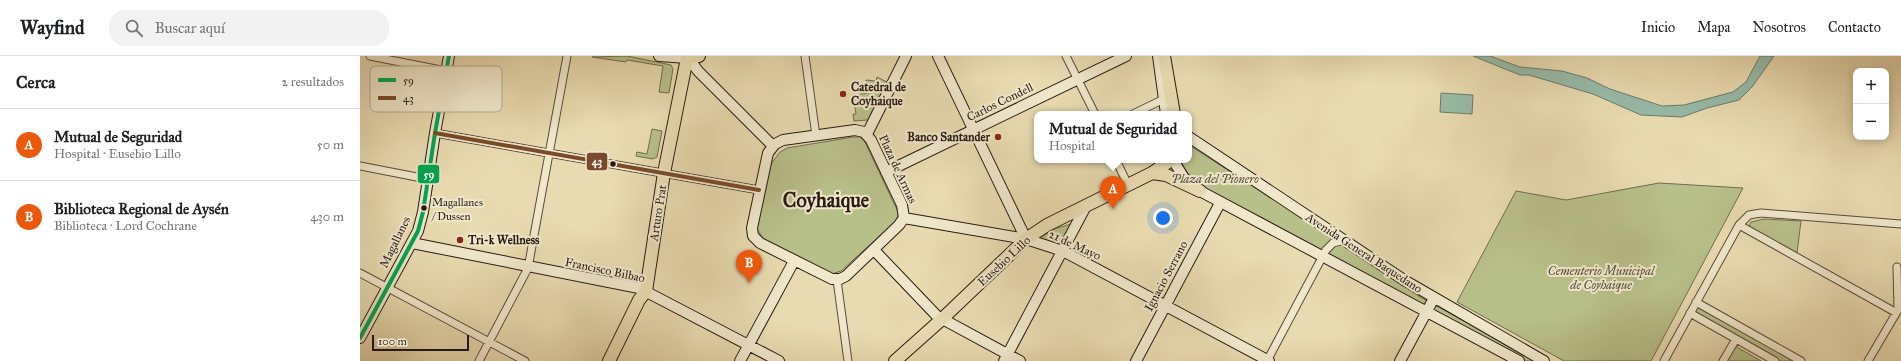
<!DOCTYPE html>
<html lang="es">
<head>
<meta charset="utf-8">
<style>
	:root { --surface:#fff; --page:#f2f2f2; --text:#202124; --muted:#757577; --line:#e0e0e0; --accent:#ea580c }
	body { margin:0; font-family:"IM FELL Great Primer",serif; background:var(--page); color:var(--text) }
	.controls { position:absolute; right:12px; top:12px; display:grid; overflow:hidden; border-radius:8px; box-shadow:0 2px 10px #0003 }
	.controls button { width:36px; height:36px; display:grid; place-items:center; padding:0; border:0; border-bottom:1px solid var(--line); background:var(--surface); color:var(--text); font:20px sans-serif }
	.scale { position:absolute; left:12px; bottom:10px; width:97px; box-sizing:border-box; padding-left:4px; border:2px solid #271a12; border-top:0; font-size:11px; line-height:14px; white-space:nowrap; color:#271a12; -webkit-text-stroke:3px #f1e8cc; paint-order:stroke }
	.you { position:absolute; left:803px; top:162px; width:14px; height:14px; margin:-10px; border:3px solid #fff; border-radius:50%; background:#1a73e8; box-shadow:0 0 0 6px #1a73e833 }
	.badge { display:grid; place-items:center; width:26px; height:26px; border-radius:50%; background:var(--accent); color:#fff; font-size:13px; font-weight:700 }
	.pin { position:absolute; translate:-50% -33px; filter:drop-shadow(0 1px 2px #0008) }
	.pin::after { content:''; position:absolute; top:21px; width:14px; height:12px; background:inherit; clip-path:polygon(0 0,100% 0,50% 100%) }
	.popup { position:absolute; left:674px; top:55px; width:158px; height:52px; box-sizing:border-box; display:grid; place-content:center; border-radius:8px; background:var(--surface); filter:drop-shadow(0 1px 3px #0005); font-size:13px; white-space:nowrap; color:var(--muted) }
	.popup b { font-size:15px; color:var(--text) }
	.popup::after { content:''; position:absolute; left:50%; top:100%; margin-left:-8px; border:8px solid transparent; border-top-color:var(--surface) }
	.list { margin:0; padding:0; list-style:none }
	h2 { display:flex; justify-content:space-between; align-items:center; height:52px; margin:0; padding:0 16px; font-size:17px }
	h2 small { font-size:13px; font-weight:400; color:var(--muted) }
	.list li { display:grid; grid-template-columns:26px 1fr auto; gap:12px; align-items:center; box-sizing:border-box; height:72px; padding:0 16px; border-top:1px solid var(--line) }
	.list b { display:block; font-size:15px; white-space:nowrap }
	.list p { margin:0; font-size:13px; white-space:nowrap; color:var(--muted) }
	.list em { font-size:13px; font-style:normal; color:var(--muted) }
	.icon { flex:none; width:22px; height:22px; fill:none; stroke:currentColor; stroke-width:2; stroke-linecap:round; stroke-linejoin:round }
	.map { position:relative; flex:none; width:1541px; height:305px; overflow:hidden }
	header { display:flex; align-items:center; gap:24px; box-sizing:border-box; height:56px; padding:0 20px; background:var(--surface); border-bottom:1px solid var(--line) }
	header strong { font-size:19px }
	nav { display:flex; gap:22px; margin-inline-start:auto; font-size:14px }
	.search { width:280px; height:36px; background:var(--page); display:flex; align-items:center; gap:10px; box-sizing:border-box; padding:0 14px; border-radius:16px; color:var(--muted); font-size:15px }
	main { display:flex }
	aside { flex:1; background:var(--surface) }
	.map>svg:first-child { display:block }
	.green { fill:#b8c08a; stroke:#706d4e }
	.water { fill:#98bba9; stroke:#6b7b6d }
	.lines { fill:none; stroke-linecap:round; stroke-linejoin:round }
	.street-casing { stroke:#584a3a; stroke-width:9 }
	.secondary-casing { stroke:#271a12; stroke-width:12 }
	.primary-casing { stroke:#271a12; stroke-width:14 }
	.street { stroke:#f1e8cc; stroke-width:7 }
	.secondary { stroke:#f1e8cc; stroke-width:10 }
	.primary { stroke:#e9dbb1; stroke-width:12 }
	.bus-1-casing { stroke:#f1e8cc; stroke-width:7 }
	.bus-2-casing { stroke:#f1e8cc; stroke-width:7 }
	.bus-1 { stroke:#00a651; stroke-width:4 }
	.bus-2 { stroke:#7a4b2a; stroke-width:4 }
	.poi-dot { fill:#8f2418; stroke:#f1e8cc; stroke-width:1.5 }
	.bus-dot { fill:#271a12; stroke:#f1e8cc; stroke-width:1.5 }
	.labels { text-anchor:middle; dominant-baseline:central; stroke-width:4; stroke-linejoin:round; paint-order:stroke }
	.bus-label { font-size:11px; fill:#271a12; stroke:#f1e8cc; text-anchor:start }
	.poi-label { font-size:12px; font-weight:bold; fill:#271a12; stroke:#f1e8cc; text-anchor:start }
	.street-label { font-size:12px; fill:#271a12; stroke:#f1e8cc }
	.park-label { font-size:12px; font-style:italic; fill:#524c36; stroke:#f1e8cc }
	.town-label { font-size:20px; font-weight:bold; fill:#271a12; stroke:#f1e8cc }
	.key { fill:#f1e8cc; stroke:#b4aa94; stroke-width:1 }
	.key-label { font-size:11px; fill:#271a12 }
	.line-badge { stroke:#f1e8cc; stroke-width:1.5 }
	.badge-label { font-size:11px; text-anchor:middle; font-weight:bold; fill:#fff }
</style>
</head>
<body>
<header>
<strong>Wayfind</strong>
<div class="search"><svg class="icon" aria-label="search" viewBox="0 0 24 24"><circle cx="10" cy="10" r="6"/><path d="M15 15l6 6"/></svg>Buscar aquí</div>
<nav><a>Inicio</a><a>Mapa</a><a>Nosotros</a><a>Contacto</a></nav>
</header>
<main>
<aside>
<h2>Cerca<small>2 resultados</small></h2>
<ul class="list">
<li><span class="badge">A</span><div><b>Mutual de Seguridad</b><p>Hospital · Eusebio Lillo</p></div><em>50 m</em></li>
<li><span class="badge">B</span><div><b>Biblioteca Regional de Aysén</b><p>Biblioteca · Lord Cochrane</p></div><em>430 m</em></li>
</ul>
</aside>
<div class="map">
<svg width="1541" height="305" viewBox="0 0 1541 305">
	<rect width="100%" height="100%" fill="#e9dbb1"/>
	<filter id="stains"><feTurbulence type="fractalNoise" baseFrequency=".005" numOctaves="4"/><feColorMatrix values="0 0 0 0 .2 0 0 0 0 .09 0 0 0 0 .02 0 0 0 .5 -.17"/></filter>
	<radialGradient id="worn" r=".72"><stop offset=".6" stop-color="#630" stop-opacity="0"/><stop offset="1" stop-color="#630" stop-opacity=".3"/></radialGradient>
	<path class="green" d="M267,0L311,9L313,13L309,37L299,36L303,10L267,4L266,6L232,1Z
		M517,21L527,26L508,64L494,65L493,58H496L493,39L508,37L506,24L516,25Z
		M292,73L302,75L297,101L293,103L276,100L277,96L287,98Z
		M493,81H500L504,84L539,158L535,166L481,215L472,218L403,182L397,173L398,168L411,108L420,96L427,92Z
		M829,89L964,176L1060,241L1177,305H1163L835,127L823,113L818,104H829Z
		M1299,127L1383,132L1291,305H1204L1097,246L1156,135L1206,144Z
		M1404,163L1441,165L1437,197L1389,170L1391,166Z
		M711,168L700,190L680,182L694,173Z
		M1337,251L1435,305H1420L1336,257L1335,253Z
		M1375,290L1401,305H1367Z"/>
	<path class="water" d="M1113,0H1130L1160,11L1202,15L1227,22L1250,33L1302,50L1324,49L1373,36L1386,26L1400,0H1414L1392,31L1379,44L1347,52L1322,61L1281,59L1233,38L1169,19H1160Z
		M1081,37L1113,39L1112,58L1080,56Z"/>
	<g class="lines">
		<defs>
			<path id="street" d="M10,0L86,15
				M445,0L456,80
				M706,0L735,58
				M773,58L804,43
				M75,77L399,134
				M756,104L768,129
				M0,110L67,123
				M1379,169L1535,256
				M0,217L165,305
				M477,224L488,305
				M1336,246L1441,305
				M1330,257L1415,305
				M119,305L168,212L207,0
				M907,305L966,194L973,187L984,184
				M1304,305L1379,169L1389,159L1401,157L1541,168
				M1363,305L1376,283
				M1508,305L1538,254L1537,211"/>
			<path id="secondary" d="M299,0L327,2
				M327,0L338,15L413,90
				M578,0L666,183
				M798,0L806,58
				M495,74L504,76L511,84L542,149L544,162L539,169L486,220L480,223H472L400,187L393,180L392,172L408,97L415,88L423,84Z
				M507,78L546,0
				M829,81L1044,224L1184,305
				M813,104L824,122L840,135L1159,305
				M526,116L766,0
				M544,162L666,183L703,195L909,305
				M52,187L279,232L419,305
				M514,194L577,260L660,305
				M0,282L58,175L63,156L75,77L89,0
				M380,305L434,205
				M644,305L726,150
				M776,305L860,147
				M1040,305L1074,242"/>
			<path id="primary" d="M804,0L814,58
				M792,117L806,119L840,135
				M249,305L279,244L286,235L304,117L327,2L339,0
				M535,305L582,263L666,183L687,169L792,117L811,104"/>
		</defs>
		<use href="#street" class="street-casing"/>
		<use href="#secondary" class="secondary-casing"/>
		<use href="#primary" class="primary-casing"/>
		<use href="#street" class="street"/>
		<use href="#secondary" class="secondary"/>
		<use href="#primary" class="primary"/>
		<defs>
			<path id="bus-1" d="M0,282L58,175L63,156L75,77L89,0"/>
			<path id="bus-2" d="M75,77L399,134"/>
		</defs>
		<use href="#bus-1" class="bus-1-casing"/>
		<use href="#bus-2" class="bus-2-casing"/>
		<use href="#bus-1" class="bus-1"/>
		<use href="#bus-2" class="bus-2"/>
	</g>
	<g class="poi-dot">
		<circle cx="483" cy="38" r="4"/>
		<circle cx="638" cy="81" r="4"/>
		<circle cx="100" cy="184" r="4"/>
	</g>
	<g class="bus-dot">
		<circle cx="253" cy="108" r="3.5"/>
		<circle cx="64" cy="152" r="3.5"/>
	</g>
	<g class="labels">
		<g class="bus-label">
			<text x="72" y="146">Magallanes<tspan x="72" dy="14">/ Dussen</tspan></text>
		</g>
		<g class="poi-label">
			<text x="491" y="31">Catedral de<tspan x="491" dy="14">Coyhaique</tspan></text>
			<text x="630" y="81" text-anchor="end">Banco Santander</text>
			<text x="108" y="184">Tri-k Wellness</text>
		</g>
		<g class="street-label">
			<text transform="translate(640 46) rotate(-26)">Carlos Condell</text>
			<text transform="translate(538 113) rotate(65)">Plaza de Armas</text>
			<text transform="translate(298 157) rotate(-81)">Arturo Prat</text>
			<text transform="translate(35 186) rotate(-64)">Magallanes</text>
			<text transform="translate(715 189) rotate(25)">21 de Mayo</text>
			<text transform="translate(1004 197) rotate(33)">Avenida General Baquedano</text>
			<text transform="translate(644 205) rotate(-43)">Eusebio Lillo</text>
			<text transform="translate(245 214) rotate(12)">Francisco Bilbao</text>
			<text transform="translate(806 220) rotate(-62)">Ignacio Serrano</text>
		</g>
		<g class="park-label">
			<text x="855" y="123">Plaza del Pionero</text>
			<text x="1241" y="215">Cementerio Municipal<tspan x="1241" dy="14">de Coyhaique</tspan></text>
		</g>
		<g class="town-label">
			<text x="466" y="144">Coyhaique</text>
		</g>
	</g>
	<rect x="10" y="10" width="132" height="46" rx="6" class="key"/>
	<rect x="18" y="22" width="18" height="4" fill="#00a651"/>
	<rect x="18" y="40" width="18" height="4" fill="#7a4b2a"/>
	<g class="key-label">
		<text x="43" y="28">59</text>
		<text x="43" y="46">43</text>
	</g>
	<g class="line-badge">
		<rect x="226" y="96" width="22" height="19" rx="4" fill="#7a4b2a"/>
		<rect x="57" y="108" width="23" height="20" rx="4" fill="#00a651"/>
	</g>
	<g class="badge-label">
		<text x="237" y="109">43</text>
		<text x="69" y="122">59</text>
	</g>
	<rect width="100%" height="100%" filter="url(#stains)"/>
	<rect width="100%" height="100%" fill="url(#worn)"/>
</svg>
<div class="controls">
<button>+</button>
<button>−</button>
</div>
<div class="scale">100 m</div>
<div class="you"></div>
<div class="pin badge" style="left:753px;top:153px">A</div>
<div class="popup"><b>Mutual de Seguridad</b>Hospital</div>
<div class="pin badge" style="left:389px;top:227px">B</div>
</div>
</main>
</body>
</html>
